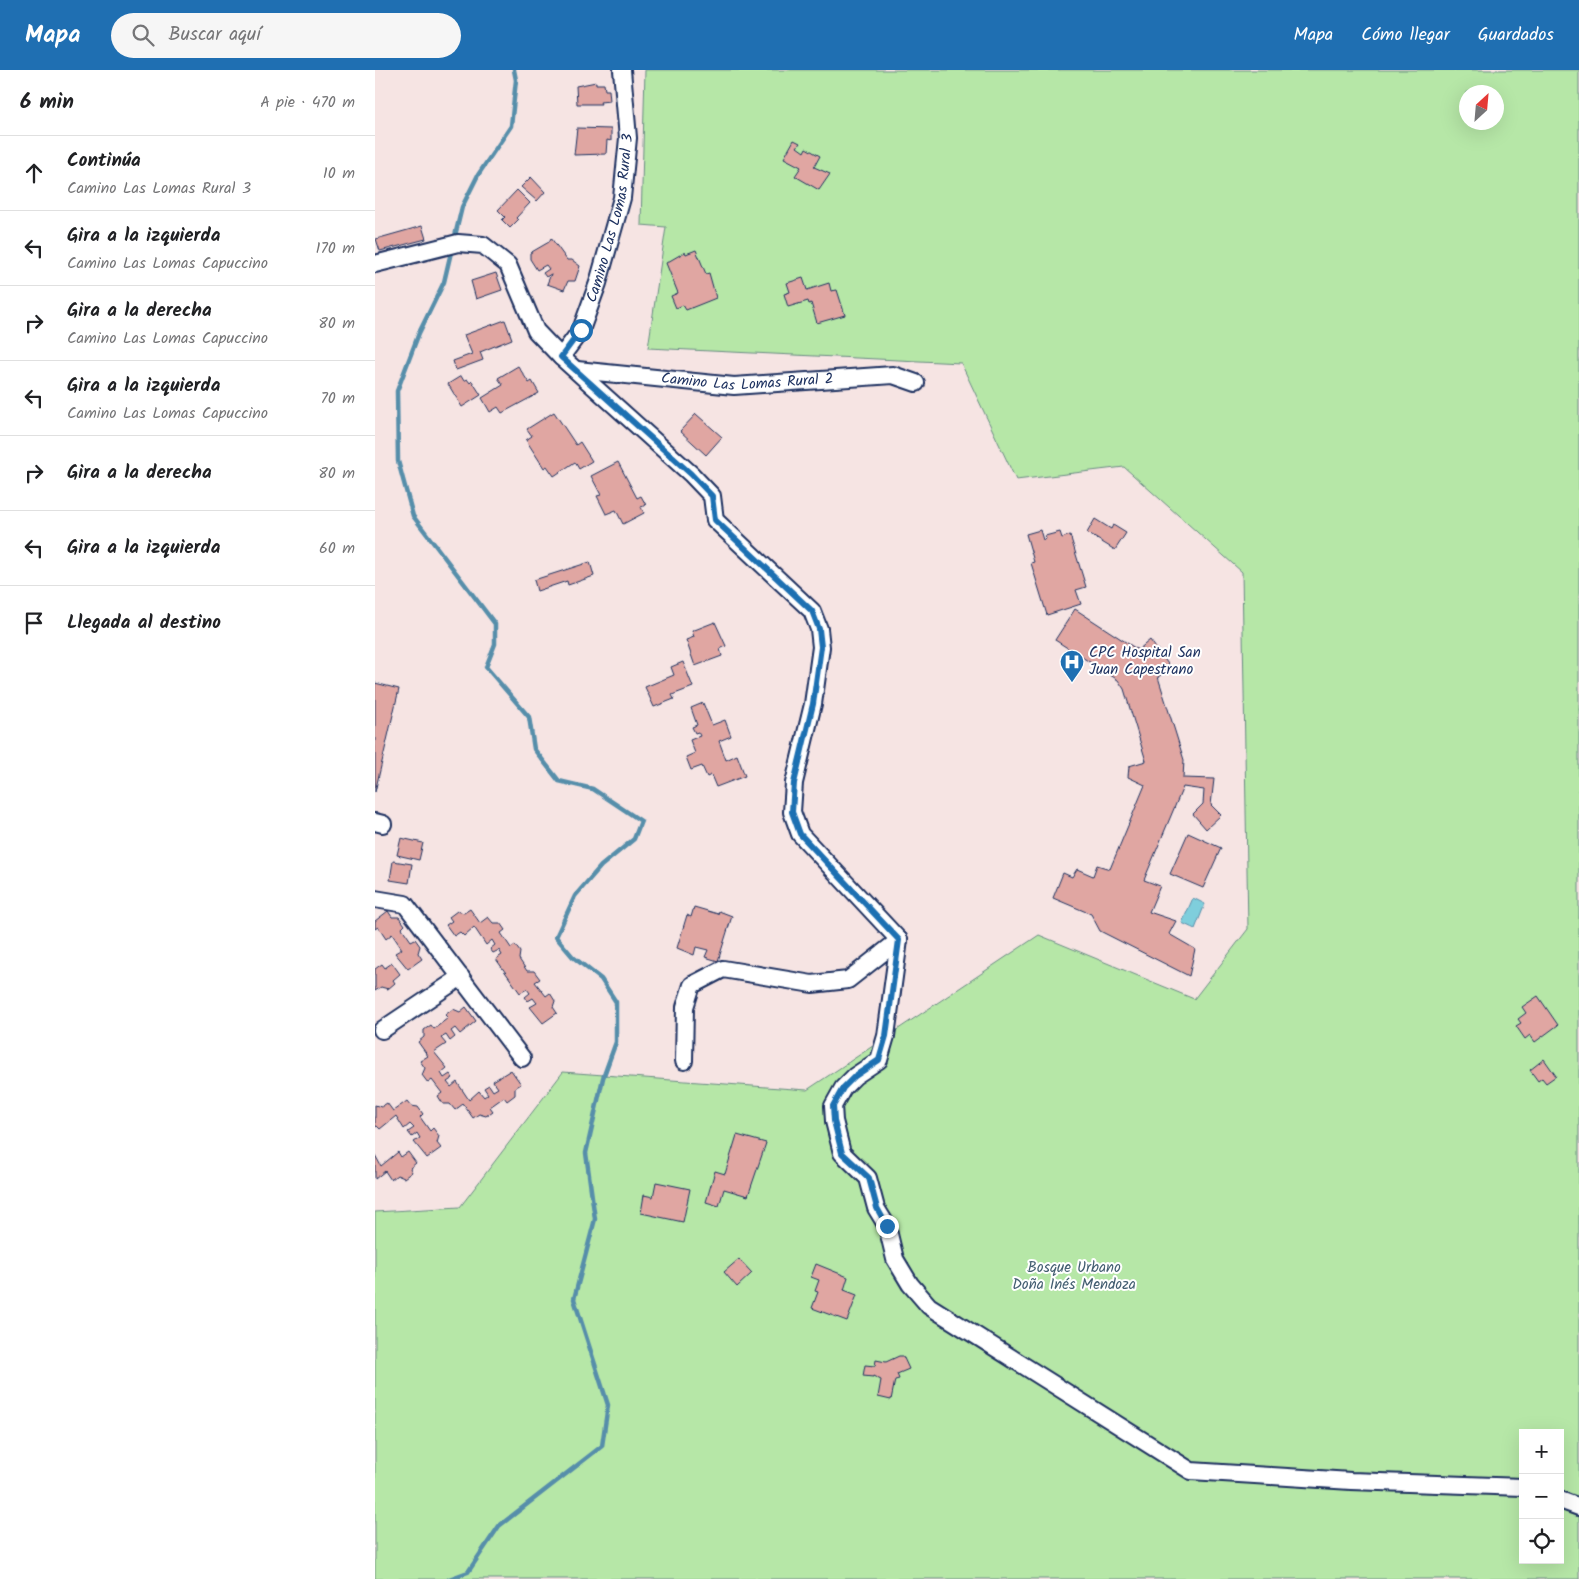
<!DOCTYPE html>
<html lang="es">
<head>
<meta charset="utf-8">
<style>
	:root { --surface:#fff; --page:#f6f6f6; --text:#202124; --muted:#757577; --line:#e0e0e0; --accent:#1f6fb2 }
	body { margin:0; font-family:Kalam,sans-serif; background:var(--page); color:var(--text) }
	.controls { position:absolute; right:15px; bottom:15px; display:grid; overflow:hidden; border-radius:0px; box-shadow:0 5px 20px #0002 }
	.controls button { width:45px; height:45px; display:grid; place-items:center; padding:0; border:0; border-bottom:1px solid var(--line); background:var(--surface); color:var(--text); font:25px sans-serif }
	.compass { position:absolute; left:1084px; top:15px; width:45px; height:45px; border-radius:50%; background:var(--surface); box-shadow:0 5px 20px #0002; rotate:26deg }
	.stop { position:absolute; width:15px; height:15px; margin:-11px; border:4px solid #1f6fb2; border-radius:50%; background:#fff }
	.stop.end { background:#1f6fb2; border-color:#fff; box-shadow:0 1px 5px #0008 }
	.list { margin:0; padding:0; list-style:none }
	h2 { display:flex; justify-content:space-between; align-items:center; height:65px; margin:0; padding:0 20px; font-size:21px }
	h2 small { font-size:16px; font-weight:400; color:var(--muted) }
	.list li { display:grid; grid-template-columns:32px 1fr auto; gap:15px; align-items:center; box-sizing:border-box; height:75px; padding:0 20px; border-top:1px solid var(--line) }
	.list b { display:block; font-size:19px; white-space:nowrap }
	.list p { margin:0; font-size:16px; white-space:nowrap; color:var(--muted) }
	.list em { font-size:16px; font-style:normal; color:var(--muted) }
	.icon { flex:none; width:28px; height:28px; fill:none; stroke:currentColor; stroke-width:2; stroke-linecap:round; stroke-linejoin:round }
	.map { position:relative; flex:none; width:1204px; height:1509px; overflow:hidden }
	header { display:flex; align-items:center; gap:30px; box-sizing:border-box; height:70px; padding:0 25px; background:var(--accent); color:#fff }
	header strong { font-size:24px }
	nav { display:flex; gap:28px; margin-inline-start:auto; font-size:18px }
	.search { width:350px; height:45px; background:var(--page); display:flex; align-items:center; gap:12px; box-sizing:border-box; padding:0 18px; border-radius:28px; color:var(--muted); font-size:19px }
	main { display:flex }
	aside { flex:1; background:var(--surface) }
	.map>svg:first-child { display:block }
	.green { fill:#b6e7a7; stroke:#688b82; fill-rule:evenodd }
	.water { fill:#7fcedc; stroke:#578eaa }
	.lines { fill:none; stroke-linecap:round; stroke-linejoin:round }
	.stream { stroke:#578eaa; stroke-width:4.5 }
	.building { fill:#e0a6a2; stroke:#1b2f5e }
	.minor-casing { stroke:#1b2f5e; stroke-width:20 }
	.minor { stroke:#fff; stroke-width:16 }
	.route { stroke:#1f6fb2; stroke-width:6 }
	.labels { text-anchor:middle; dominant-baseline:central; stroke-width:4; stroke-linejoin:round; paint-order:stroke }
	.street-label { font-size:15px; fill:#1b2f5e; stroke:#fff }
	.poi-label { font-size:15px; fill:#1b2f5e; stroke:#fff; text-anchor:start }
	.park-label { font-size:15px; fill:#425d70; stroke:#fff }
</style>
</head>
<body>
<header>
<strong>Mapa</strong>
<div class="search"><svg class="icon" aria-label="search" viewBox="0 0 24 24"><circle cx="10" cy="10" r="6"/><path d="M15 15l6 6"/></svg>Buscar aquí</div>
<nav><a>Mapa</a><a>Cómo llegar</a><a>Guardados</a></nav>
</header>
<main>
<aside>
<h2>6 min<small>A pie · 470 m</small></h2>
<ul class="list">
<li><svg class="icon" aria-label="ahead" viewBox="0 0 24 24"><path d="M12 20V5M6 11l6-6 6 6"/></svg><div><b>Continúa</b><p>Camino Las Lomas Rural 3</p></div><em>10 m</em></li>
<li><svg class="icon" aria-label="left" viewBox="0 0 24 24"><path d="M17 20v-9H6M10 6l-5 5 5 5"/></svg><div><b>Gira a la izquierda</b><p>Camino Las Lomas Capuccino</p></div><em>170 m</em></li>
<li><svg class="icon" aria-label="right" viewBox="0 0 24 24"><path d="M7 20v-9h11M14 6l5 5-5 5"/></svg><div><b>Gira a la derecha</b><p>Camino Las Lomas Capuccino</p></div><em>80 m</em></li>
<li><svg class="icon" aria-label="left" viewBox="0 0 24 24"><path d="M17 20v-9H6M10 6l-5 5 5 5"/></svg><div><b>Gira a la izquierda</b><p>Camino Las Lomas Capuccino</p></div><em>70 m</em></li>
<li><svg class="icon" aria-label="right" viewBox="0 0 24 24"><path d="M7 20v-9h11M14 6l5 5-5 5"/></svg><div><b>Gira a la derecha</b></div><em>80 m</em></li>
<li><svg class="icon" aria-label="left" viewBox="0 0 24 24"><path d="M17 20v-9H6M10 6l-5 5 5 5"/></svg><div><b>Gira a la izquierda</b></div><em>60 m</em></li>
<li><svg class="icon" aria-label="arrive" viewBox="0 0 24 24"><path d="M6 21V4h12l-3 4 3 4H6"/></svg><div><b>Llegada al destino</b></div></li>
</ul>
</aside>
<div class="map">
<svg width="1204" height="1509" viewBox="0 0 1204 1509">
	<rect width="100%" height="100%" fill="#f6e4e3"/>
	<filter id="ink" filterUnits="userSpaceOnUse"><feTurbulence type="fractalNoise" baseFrequency=".02" numOctaves="2"/><feDisplacementMap in="SourceGraphic" scale="10" xChannelSelector="R" yChannelSelector="G"/><feConvolveMatrix kernelMatrix="1 2 1 2 8 2 1 2 1" color-interpolation-filters="sRGB"/></filter>
	<g filter="url(#ink)">
		<path class="green" d="M270,0H1204V1509H0V1142L85,1137L188,1002L432,1020L664,865L819,929L873,859L867,502L749,397L641,410L586,293L273,278L291,157L266,155ZM1092,22H1122V52H1092ZM1148,1363H1185V1490H1148Z"/>
		<path class="water" d="M818,828L830,834L820,859L807,853Z"/>
		<g class="lines">
			<path class="stream" d="M79,170L87,137L103,105L136,56L141,10L139,0
				M74,1509L93,1502L124,1456L227,1376L233,1335L199,1229L220,1149L211,1083L228,1008L241,972V932L226,909L198,887L181,867L200,826L226,796L259,769L266,751L218,719L184,711L159,679L154,647L111,597L120,574V554L38,446L23,391L22,321L44,263L69,212L77,178"/>
		</g>
		<path class="building" d="M221,12V14H229L230,20H234L235,31L225,32L226,34H202L201,16Z
			M202,58L236,59V71L232,70L231,84L199,85Z
			M419,70L425,73L422,77L429,82L431,78L445,86L439,97L455,104L444,120L420,106L426,97L409,88Z
			M156,107L170,122L162,131L146,117Z
			M142,120L155,133L141,148L143,150L135,158L127,150L130,147L123,140Z
			M47,156L51,169L5,181L1,169Z
			M176,168L192,190H197L205,196L200,211H193L189,220L172,214L176,204L171,207L168,203L174,199L171,195L162,200L155,189V183L174,172Z
			M321,180L331,204L334,203L341,228L311,240L308,235L301,238L296,226L303,223L291,193L310,182L311,184Z
			M121,203L127,220L101,229L96,211Z
			M428,208L432,220L454,213L456,221L462,220L470,245L442,253L436,233L434,234L433,231L413,237L409,224L415,222L412,213Z
			M130,250L137,269L105,282L108,290L81,300L78,291L97,284L89,265Z
			M143,296L154,313L157,311L164,323L127,343L123,337L115,342L107,328L128,315L123,308Z
			M86,306L89,311L92,309L95,313L97,311L106,325L87,337L73,314Z
			M179,342L201,375L205,372L217,391L204,399L200,392L179,406L172,396L169,398L151,370L157,366L152,359Z
			M321,344L347,367L331,385L305,361Z
			M243,392L262,428L266,426L271,435L266,437L269,443L248,454L241,440L231,444L222,426L226,425L216,406Z
			M720,449L736,459L738,455L751,463L740,480L712,463Z
			M665,460L668,470L671,469L670,466L685,462L687,468L695,465L711,517L701,520L706,534L672,545L656,493L659,492L651,464Z
			M215,492L219,506L193,515L192,511L162,521L159,510Z
			M700,539L763,580L775,570L796,598L783,607L809,690L808,708L839,709L836,735L846,745L831,759L818,744L828,734L829,720L808,717L769,810L785,816L774,842L801,851L794,864L820,879L814,906L725,861L716,844L678,828L688,803L697,807L702,799L718,806L722,795L735,799L770,715L753,707L754,696L771,691L749,619L743,610L680,570Z
			M340,552L351,576L345,579L347,586L320,596L311,570L319,567L317,561Z
			M308,592L318,617L297,625L299,629L279,637L270,617L299,605L296,597Z
			M0,613L24,619L0,722Z
			M328,633L337,655L350,650L356,666L344,671L351,690L362,685L370,706L341,717L336,705L332,707L327,696L316,700L311,687L320,683L315,670L325,666L323,662L320,663L317,657L322,655L316,638Z
			M813,763L846,778L828,818L795,804Z
			M26,768L48,773L44,790L22,785Z
			M18,791L37,794L34,813L15,810Z
			M319,837L343,844L344,841L357,846L343,891L330,887L333,880L321,877L319,885L302,878L312,845L316,847Z
			M95,839L105,853L113,847L118,853H125L130,860L126,863L136,878L140,875L145,882L144,889L152,901H159L165,909L160,912L171,926L175,923L180,931L178,937L182,943L168,953L155,937L162,933L158,928L153,931L150,927L155,923L152,919L145,923L121,889L127,885L124,880L118,883L115,879L120,875L117,870L111,875L99,857L89,866L85,862L79,866L71,855L77,851L74,847L82,841L89,843Z
			M13,841L17,847H24L30,855L27,858L36,871L40,869L45,876L43,883L47,889L33,899L20,883L27,879L17,864L11,869L3,857L0,859V851Z
			M17,893L25,904L18,910L20,913L13,919L6,917L0,921V899L7,894L10,898Z
			M1163,926L1183,955L1160,972L1155,965L1150,969L1141,956L1146,953L1143,949L1151,943L1147,937Z
			M91,937L101,951L85,964L80,958L76,961L80,967L75,971L71,965L66,968L71,974L59,982L72,998L66,1003L69,1008L75,1004L78,1008L72,1012L76,1017L82,1012L94,1030L104,1021L109,1027L113,1024L109,1018L114,1015L118,1021L123,1018L118,1011L136,1000L146,1014L140,1018V1025L132,1031L129,1027L115,1037L118,1041L111,1046L104,1044L98,1048L88,1034L80,1040L75,1034H68L63,1026L67,1023L57,1010L53,1013L47,1005L50,998L45,991L53,986L43,972L49,967V960L56,955L59,959L73,948L70,945L78,939L85,942Z
			M1169,989L1181,1006L1171,1013L1167,1008L1163,1011L1155,1000Z
			M32,1031L36,1036L43,1037L48,1044L45,1047L55,1061L58,1058L64,1066L62,1073L66,1078L52,1088L39,1072L45,1068L42,1063L37,1067L33,1062L39,1058L35,1054L29,1059L21,1046L5,1059L2,1056L0,1057V1035L6,1037L12,1033L18,1041Z
			M362,1065L391,1073L373,1126L349,1119L344,1136L331,1132L340,1101L350,1104Z
			M23,1082L26,1087L33,1082L41,1093L35,1098L37,1102L29,1108L22,1105L16,1110L10,1101L0,1109V1085L6,1096Z
			M281,1112L315,1119L308,1152L266,1143L269,1125L278,1127Z
			M364,1189L377,1203L362,1217L349,1202Z
			M441,1194L473,1207L469,1220L482,1225L472,1251L437,1238L443,1222L440,1221L444,1210L436,1207Z
			M524,1286H528L534,1299L522,1304L524,1309L520,1310L516,1330L503,1327L506,1310L498,1306V1307L488,1306L490,1295L500,1296L501,1290L511,1292Z"/>
		<g class="lines">
			<defs>
				<g id="minor">
					<path d="M0,194L83,173L108,175L133,195L161,261L186,287L316,404L337,426L340,450L437,541L444,559L446,577L438,634L419,713L417,742L425,764L524,870"/>
					<path id="s1" d="M186,287L206,260L223,213L247,128L253,68L247,0"/>
					<path id="s2" d="M202,300L359,316L518,305L541,313"/>
					<path d="M0,752L8,754"/>
					<path d="M0,829L30,834L147,988"/>
					<path d="M524,870L511,966L504,990L480,1006L468,1018L458,1036L459,1051L467,1083L493,1108L501,1138L512,1156L520,1189L535,1214L554,1236L816,1401L976,1411L1148,1417"/>
					<path d="M7,960L86,907"/>
					<path d="M309,991L310,937L317,915L348,899L437,914L473,910L524,870"/>
					<path d="M1185,1430L1204,1437"/>
				</g>
			</defs>
			<use href="#minor" class="minor-casing"/>
			<use href="#minor" class="minor"/>
		</g>
	</g>
	<g class="lines" filter="url(#ink)">
		<path class="route" d="M206,260L186,287L316,404L337,426L340,450L437,541L444,559L446,577L438,634L419,713L417,742L425,764L524,870L511,966L504,990L480,1006L468,1018L458,1036L459,1051L467,1083L494,1108L502,1138L512,1156"/>
	</g>
	<defs>
		<symbol id="hospital-pin" viewBox="-11 -11 22 30"><path d="M0 17L-7.5 6A9.5 9.5 0 1 1 7.5 6Z" fill="#1f6fb2" stroke="#fff"/><path d="M-5-5h3v3.5h4V-5h3V5h-3V1.5h-4V5h-3Z" fill="#fff"/></symbol>
	</defs>
	<g fill-rule="evenodd">
		<use href="#hospital-pin" x="683" y="578" width="28" height="38"/>
	</g>
	<g class="labels">
		<g class="street-label">
			<text stroke="none"><textPath href="#s1" startOffset="150">Camino Las Lomas Rural 3</textPath></text>
			<text stroke="none"><textPath href="#s2" startOffset="171">Camino Las Lomas Rural 2</textPath></text>
		</g>
		<g class="poi-label">
			<text x="714" y="583">CPC Hospital San<tspan x="714" dy="17">Juan Capestrano</tspan></text>
		</g>
		<g class="park-label">
			<text x="699" y="1198">Bosque Urbano<tspan x="699" dy="17">Doña Inés Mendoza</tspan></text>
		</g>
	</g>
</svg>
<div class="controls">
<button>+</button>
<button>−</button>
<button><svg class="icon" aria-label="locate" viewBox="0 0 24 24"><circle cx="12" cy="12" r="6"/><path d="M12 2v4M12 18v4M2 12h4M18 12h4"/></svg></button>
</div>
<svg class="compass" viewBox="-18 -18 36 36"><path d="M0-13l5 13h-10z" fill="#e53935"/><path d="M0 13l5-13h-10z" fill="#757577"/></svg>
<div class="stop" style="left:206px;top:260px"></div>
<div class="stop end" style="left:512px;top:1156px"></div>
</div>
</main>
</body>
</html>
